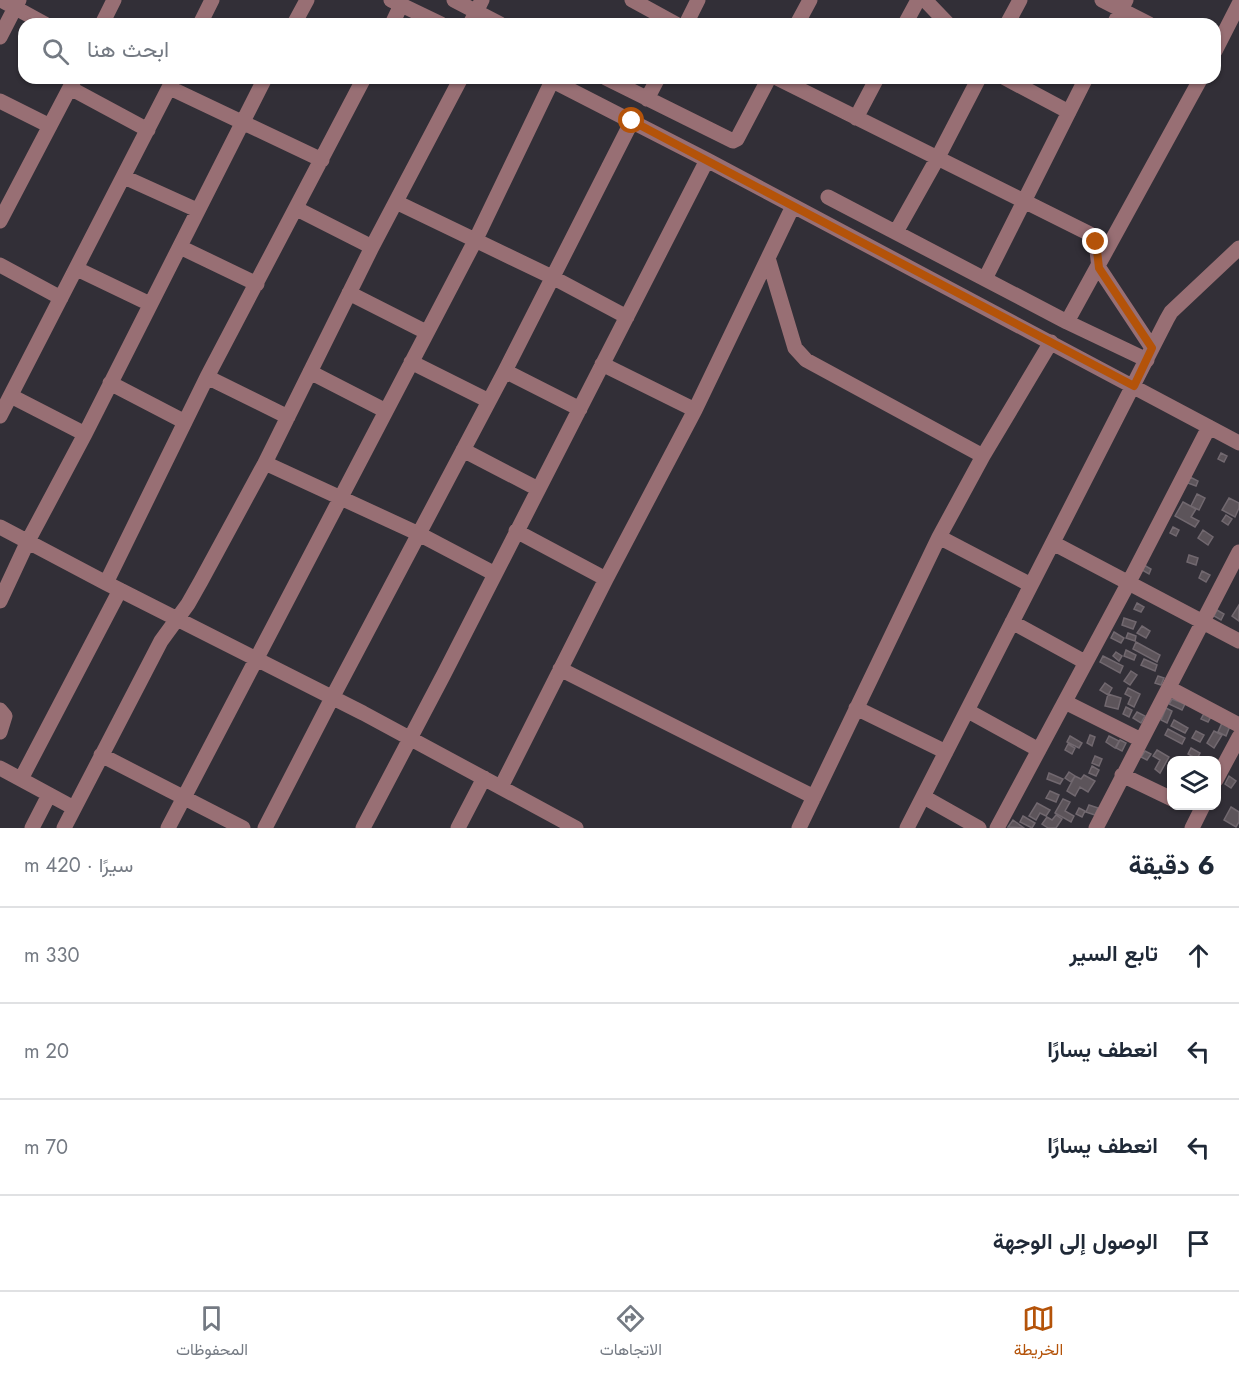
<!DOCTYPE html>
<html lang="ar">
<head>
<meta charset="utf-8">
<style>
	:root { --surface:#fff; --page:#f2f2f3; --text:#1f2937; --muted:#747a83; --line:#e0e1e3; --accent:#b45309 }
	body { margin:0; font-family:Jost,Vazirmatn,sans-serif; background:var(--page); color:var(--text); direction:rtl }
	.controls { position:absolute; right:18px; bottom:18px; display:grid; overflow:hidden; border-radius:12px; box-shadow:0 2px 4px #0004 }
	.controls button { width:54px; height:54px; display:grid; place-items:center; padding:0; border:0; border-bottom:2px solid var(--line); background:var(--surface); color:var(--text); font:30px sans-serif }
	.stop { position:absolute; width:18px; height:18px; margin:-14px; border:4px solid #b45309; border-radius:50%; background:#fff }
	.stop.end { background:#b45309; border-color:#fff; box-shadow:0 2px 6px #0008 }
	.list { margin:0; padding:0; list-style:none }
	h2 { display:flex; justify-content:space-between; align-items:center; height:78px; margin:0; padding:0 24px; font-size:26px }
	h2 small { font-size:20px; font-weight:400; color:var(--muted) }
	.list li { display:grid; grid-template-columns:39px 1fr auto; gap:18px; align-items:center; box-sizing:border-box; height:96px; padding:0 24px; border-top:2px solid var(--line) }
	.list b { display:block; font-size:22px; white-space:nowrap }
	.list em { font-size:20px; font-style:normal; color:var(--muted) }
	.icon { flex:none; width:33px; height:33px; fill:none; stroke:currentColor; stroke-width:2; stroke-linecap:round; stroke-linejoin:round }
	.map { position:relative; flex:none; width:1239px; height:828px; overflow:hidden; direction:ltr }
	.search { position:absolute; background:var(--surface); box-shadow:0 2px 4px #0004; left:18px; right:18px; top:18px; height:66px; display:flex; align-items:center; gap:15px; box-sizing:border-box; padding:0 21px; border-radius:18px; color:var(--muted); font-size:22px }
	.sheet { height:462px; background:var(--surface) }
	nav { display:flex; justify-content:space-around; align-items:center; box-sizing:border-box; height:84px; border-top:2px solid var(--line); background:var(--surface); font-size:16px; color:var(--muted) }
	nav a { display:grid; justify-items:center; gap:3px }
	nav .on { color:var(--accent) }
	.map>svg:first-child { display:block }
	.building { fill:#5c545a; stroke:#71686f; stroke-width:1.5 }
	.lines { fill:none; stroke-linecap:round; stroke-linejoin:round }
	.minor { stroke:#986f74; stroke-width:15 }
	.route { stroke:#b45309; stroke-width:8 }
</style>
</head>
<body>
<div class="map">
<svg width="1239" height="828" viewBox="0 0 1239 828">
	<rect width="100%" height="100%" fill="#322f37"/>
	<path class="building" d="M1221,453L1227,456L1224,462L1218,459Z
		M1190,477L1198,481L1196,486L1188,483Z
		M1197,494L1205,498L1199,510L1191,506Z
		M1229,498L1239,503V508L1235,517L1222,510Z
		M1183,502L1196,509L1191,517L1199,521L1195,527L1175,516Z
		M1226,515L1232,519L1228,525L1222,521Z
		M1173,527L1179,530L1176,536L1170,533Z
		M1203,530L1213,537L1208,545L1198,538Z
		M1189,555L1198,558L1196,565L1187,562Z
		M1144,565L1151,569L1149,574L1142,570Z
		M1202,571L1210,575L1206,582L1199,578Z
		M1137,603L1144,607L1141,612L1134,609Z
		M1239,605V621L1232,616Z
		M1217,610L1224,614L1221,620L1214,616Z
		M1124,618L1136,622L1133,629L1122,625Z
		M1142,626L1150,631L1146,638L1137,633Z
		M1114,632L1124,638L1121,643L1111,638Z
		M1128,633L1136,636L1135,641L1126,638Z
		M1136,642L1160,655L1157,662L1133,649Z
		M1126,650L1136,655L1134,660L1124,656Z
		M1116,652L1122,656L1119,661L1113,656Z
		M1103,656L1123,666L1120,673L1100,662Z
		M1144,659L1157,665L1155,671L1141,665Z
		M1131,671L1137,675L1130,685L1124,681Z
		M1158,676L1164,678L1161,685L1155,683Z
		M1105,683L1112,688L1108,695L1100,690Z
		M1128,688L1140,694L1134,707L1128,704L1131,697L1125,694Z
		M1108,694L1121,698L1118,709L1105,706Z
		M1172,699L1185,704L1182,710L1169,704Z
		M1126,707L1132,710L1129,717L1123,714Z
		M1166,708L1172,711L1167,723L1161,720Z
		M1206,710L1213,713L1208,722L1201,719Z
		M1137,712L1145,716L1141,723L1133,718Z
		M1174,720L1188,728L1185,733L1171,726Z
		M1222,723L1230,726L1226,736L1218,732Z
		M1168,729L1185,738L1182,744L1165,735Z
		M1196,731L1204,735L1200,742L1192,738Z
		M1214,731L1222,735L1214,748L1207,743Z
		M1090,735L1095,737L1092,746L1087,743Z
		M1070,736L1082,743L1079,748L1067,742Z
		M1109,736L1119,741L1115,748L1106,742Z
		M1120,740L1126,743L1122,751L1116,748Z
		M1068,744L1075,748L1072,754L1065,750Z
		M1191,748L1200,753L1197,759L1188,754Z
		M1157,750L1169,757L1160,773L1155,769L1160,760L1153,756Z
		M1145,751L1151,754L1147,760L1141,757Z
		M1095,756L1102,759L1099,766L1092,763Z
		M1092,766L1099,770L1096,776L1089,773Z
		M1069,772L1075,776L1071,782L1065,778Z
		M1049,773L1063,779L1060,784L1047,779Z
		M1084,775L1095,781L1088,792L1080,787L1075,796L1067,791L1075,776L1081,779Z
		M1229,776L1236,781L1231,788L1225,784Z
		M1050,791L1059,795L1056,802L1046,798Z
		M1063,799L1070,802L1065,811L1074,816L1071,822L1055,813Z
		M1037,803L1050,810L1046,816L1040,813L1036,820L1029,816Z
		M1089,805L1098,808L1095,815L1086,812Z
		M1231,807L1239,812V822L1236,827L1224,820Z
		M1079,808L1085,811L1082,817L1076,814Z
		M1056,815L1062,819L1056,828H1048L1042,824L1047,817L1052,820Z
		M1023,816L1035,823L1032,828L1020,822Z
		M1013,820L1024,828L1008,827Z"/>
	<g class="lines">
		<path class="minor" d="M1,0L45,24
			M391,0L441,24
			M454,0L500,24
			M632,0L676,24
			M925,0L948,24
			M1102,0L1149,24
			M102,24L114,0
			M200,24L212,0
			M294,24L307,0
			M392,24L401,5
			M470,24L482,0
			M686,24L698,0
			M797,24L810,0
			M905,24L918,0
			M1007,24L1020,0
			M1114,24L1126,0
			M0,37L19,0
			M1215,51L1239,4
			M547,78L707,160L1239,443
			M606,78L733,141L737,139L769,78
			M777,78L1090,234L1096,242L1099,268L1152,348
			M1005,78L1069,112
			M70,88L148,130
			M170,88L322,160
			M647,99L658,78
			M0,101L50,126
			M856,118L877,78
			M124,177L197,210
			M828,197L1067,322L1147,360
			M396,202L552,277L627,317
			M297,209L372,247
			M0,221L75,78
			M896,232L937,159L979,78
			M180,247L257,284
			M768,258L795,348L806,360L983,456
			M0,265L61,298
			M77,269L150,304
			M985,279L1086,78
			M349,293L426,332
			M1067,322L1201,78
			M411,362L489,401
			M602,364L695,410
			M505,371L580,409
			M310,372L386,411
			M207,377L288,417
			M110,383L185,422
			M11,396L85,434
			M0,416L174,78
			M463,450L538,489
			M265,463L419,534L495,574
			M0,527L106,583L363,713L576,828
			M516,531L606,579
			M939,537L1031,585
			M1053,543L1239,641
			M106,583L207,377L364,78
			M0,601L28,541L85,434L265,78
			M1012,622L1085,662
			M560,669L814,797
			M1169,688L1239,725
			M1065,702L1141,740
			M856,708L946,752
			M0,710L5,716L0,732
			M968,711L1039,750
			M101,755L243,828
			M0,768L74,808
			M1122,775L1172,799
			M21,779L120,590
			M1216,780L1239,737
			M501,787L606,579L695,410L793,206
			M924,797L979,828
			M32,828L49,795
			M64,828L161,641L188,604L201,581L265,463L372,247L461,78
			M168,828L476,239L552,81
			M265,828L332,698L505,371L632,121
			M363,828L444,674L707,160
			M458,828L484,778
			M799,828L939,537L983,456L1051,342
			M907,828L1167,319L1171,312L1239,248
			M997,828L1129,582L1209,427
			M1096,828L1239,552
			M1192,828L1203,806"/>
	</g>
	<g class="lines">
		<path class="route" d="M632,121L1134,386L1152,348L1099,268L1096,242"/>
	</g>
</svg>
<div class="controls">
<button><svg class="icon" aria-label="layers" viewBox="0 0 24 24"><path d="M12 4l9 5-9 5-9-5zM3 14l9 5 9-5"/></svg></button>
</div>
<div class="stop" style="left:632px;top:121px"></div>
<div class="stop end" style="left:1096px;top:242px"></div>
<div class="search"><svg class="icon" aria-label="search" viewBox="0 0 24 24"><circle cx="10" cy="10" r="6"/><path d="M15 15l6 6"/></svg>ابحث هنا</div>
</div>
<section class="sheet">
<h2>6 دقيقة<small>سيرًا · 420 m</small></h2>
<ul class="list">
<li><svg class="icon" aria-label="ahead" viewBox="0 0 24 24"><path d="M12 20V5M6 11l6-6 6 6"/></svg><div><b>تابع السير</b></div><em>330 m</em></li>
<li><svg class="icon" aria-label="left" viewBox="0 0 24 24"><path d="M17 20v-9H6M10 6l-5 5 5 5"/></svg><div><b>انعطف يسارًا</b></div><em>20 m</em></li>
<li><svg class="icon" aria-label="left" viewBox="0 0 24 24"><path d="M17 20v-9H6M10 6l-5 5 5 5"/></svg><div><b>انعطف يسارًا</b></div><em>70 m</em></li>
<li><svg class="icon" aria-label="arrive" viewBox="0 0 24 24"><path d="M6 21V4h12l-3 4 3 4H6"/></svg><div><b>الوصول إلى الوجهة</b></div></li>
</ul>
</section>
<nav>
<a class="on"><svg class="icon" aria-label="map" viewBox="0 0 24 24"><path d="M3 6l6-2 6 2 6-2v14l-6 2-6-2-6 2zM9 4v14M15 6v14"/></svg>الخريطة</a>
<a><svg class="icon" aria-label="directions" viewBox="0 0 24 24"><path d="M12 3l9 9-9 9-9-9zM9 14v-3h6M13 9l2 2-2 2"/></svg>الاتجاهات</a>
<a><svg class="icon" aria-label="saved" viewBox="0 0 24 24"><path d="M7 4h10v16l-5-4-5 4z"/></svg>المحفوظات</a>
</nav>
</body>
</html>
